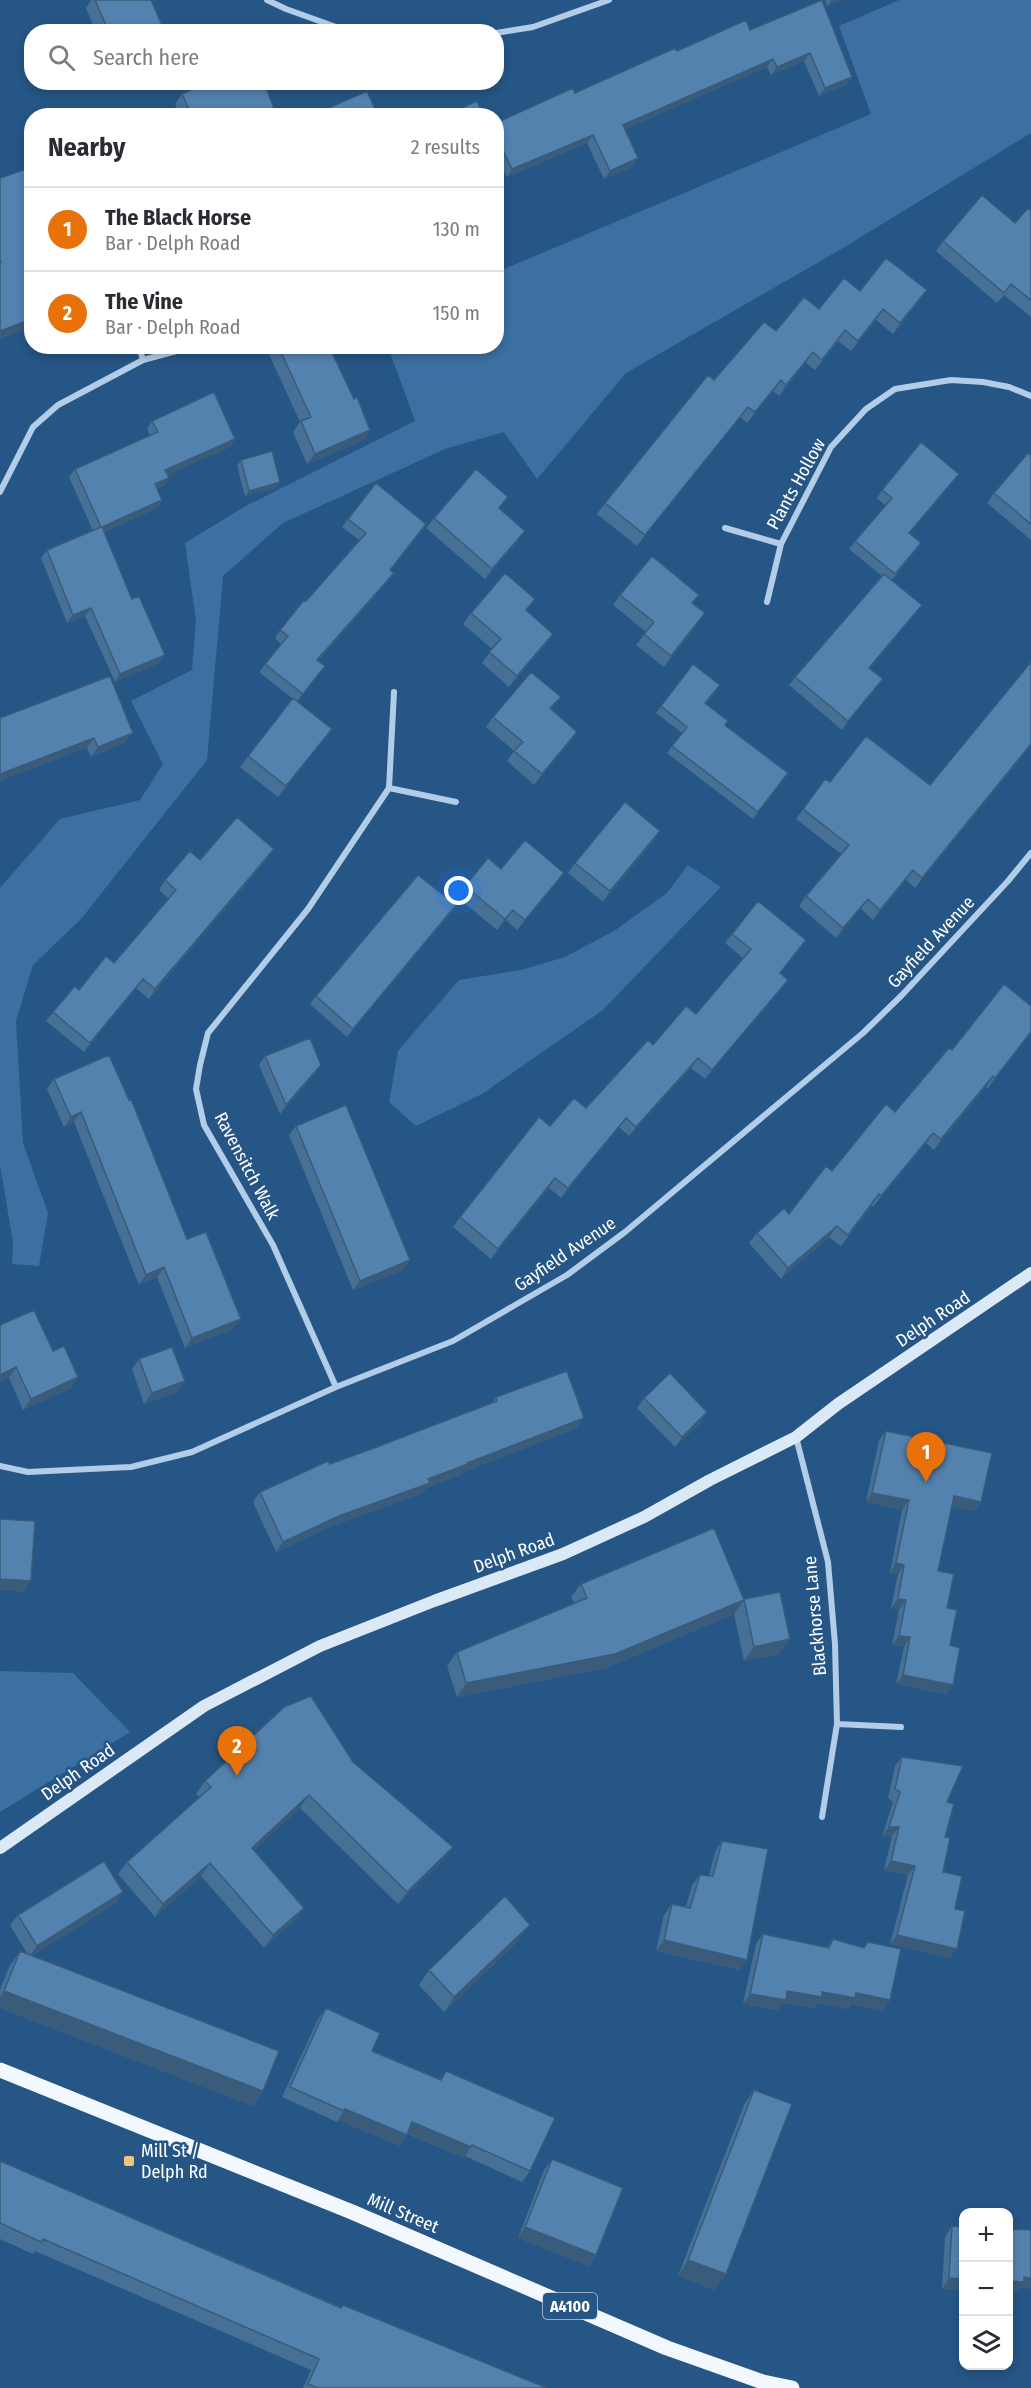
<!DOCTYPE html>
<html lang="en">
<head>
<meta charset="utf-8">
<style>
	:root { --surface:#fff; --page:#f2f2f3; --text:#2b2b33; --muted:#7c7c81; --line:#e1e1e2; --accent:#0f766e }
	body { margin:0; font-family:"Fira Sans Condensed",sans-serif; background:var(--page); color:var(--text) }
	.controls { position:absolute; right:18px; bottom:18px; display:grid; overflow:hidden; border-radius:12px; box-shadow:0 3px 9px #0003 }
	.controls button { width:54px; height:54px; display:grid; place-items:center; padding:0; border:0; border-bottom:2px solid var(--line); background:var(--surface); color:var(--text); font:30px sans-serif }
	.you { position:absolute; left:459px; top:891px; width:21px; height:21px; margin:-15px; border:4px solid #fff; border-radius:50%; background:#1a73e8; box-shadow:0 0 0 9px #1a73e833 }
	.badge { display:grid; place-items:center; width:39px; height:39px; border-radius:50%; background:var(--accent); color:#fff; font-size:20px; font-weight:700 }
	.pin { position:absolute; translate:-50% -50px; filter:drop-shadow(0 2px 3px #0008) }
	.pin::after { content:''; position:absolute; top:32px; width:21px; height:18px; background:inherit; clip-path:polygon(0 0,100% 0,50% 100%) }
	.list { margin:0; padding:0; list-style:none }
	h2 { display:flex; justify-content:space-between; align-items:center; height:78px; margin:0; padding:0 24px; font-size:26px }
	h2 small { font-size:20px; font-weight:400; color:var(--muted) }
	.list li { display:grid; grid-template-columns:39px 1fr auto; gap:18px; align-items:center; box-sizing:border-box; height:84px; padding:0 24px; border-top:2px solid var(--line) }
	.list b { display:block; font-size:22px; white-space:nowrap }
	.list p { margin:0; font-size:20px; white-space:nowrap; color:var(--muted) }
	.list em { font-size:20px; font-style:normal; color:var(--muted) }
	.icon { flex:none; width:33px; height:33px; fill:none; stroke:currentColor; stroke-width:2; stroke-linecap:round; stroke-linejoin:round }
	.map { position:relative; flex:none; width:1031px; height:2388px; overflow:hidden }
	.search { position:absolute; background:var(--surface); box-shadow:0 3px 9px #0003; left:24px; top:24px; width:480px; height:66px; display:flex; align-items:center; gap:15px; box-sizing:border-box; padding:0 21px; border-radius:24px; color:var(--muted); font-size:22px }
	.panel { position:absolute; background:var(--surface); box-shadow:0 3px 9px #0003; left:24px; top:108px; width:480px; height:246px; border-radius:24px }
	.map>svg:first-child { display:block }
	.green { fill:#3b70a1 }
	.lines { fill:none; stroke-linecap:round; stroke-linejoin:round }
	.street { stroke:#b1cde8; stroke-width:6 }
	.secondary { stroke:#dbe9f7; stroke-width:12 }
	.primary { stroke:#f3f8fe; stroke-width:15 }
	.wall { fill:#477096 }
	.shaded-wall { fill:#3a5b7a }
	.building { fill:#5382af; stroke:#3a5b7a; stroke-width:1.5 }
	.poi-dot { fill:#f1c576; stroke:#265685; stroke-width:2 }
	.labels { text-anchor:middle; dominant-baseline:central; stroke-width:5; stroke-linejoin:round; paint-order:stroke }
	.shield { fill:#265685; stroke:#beccda; stroke-width:1.5 }
	.shield-label { font-size:16px; font-weight:bold; fill:#fff }
	.street-label { font-size:18px; fill:#fff; stroke:#265685 }
	.poi-label { font-size:18px; fill:#fff; stroke:#265685; text-anchor:start }
</style>
</head>
<body>
<div class="map">
<svg width="1031" height="2388" viewBox="0 0 1031 2388">
	<rect width="100%" height="100%" fill="#265685"/>
	<path class="green" d="M899,0H1031V133L838,251L626,373L537,479L504,432L445,449L283,523L223,576L207,760L81,919L33,965L16,1021L23,1143L48,1213L39,1266L12,1264L13,1242L0,1165V888L60,819L140,800L163,764L131,701L192,670L196,621L185,543L244,507L415,421L388,347L496,346L497,272L871,114L839,26Z
		M688,865L721,887L603,1010L482,1094L416,1126L389,1102L398,1051L459,980L521,970L565,957L614,931L667,893Z
		M0,1671L73,1673L130,1732L0,1812Z"/>
	<g class="lines">
		<path class="street" d="M267,0L286,9L350,32
			M496,33L533,27L609,0
			M139,346L143,360
			M0,492L33,427L58,405L143,360L195,346
			M725,528L781,544
			M767,602L781,544L831,447L866,409L895,389L951,380L983,382L1009,387L1031,396
			M389,788L456,802
			M336,1387L273,1245L204,1125L196,1089L200,1065L208,1033L308,909L389,788L394,692
			M796,1437L828,1562L835,1644L837,1724L822,1817
			M0,1466L28,1472L131,1467L192,1452L336,1387L453,1341L567,1275L625,1232L863,1033L902,995L1008,881L1031,853
			M837,1724L901,1727"/>
		<path class="secondary" d="M0,1848L204,1706L320,1646L434,1601L563,1554L644,1517L710,1480L796,1437L838,1404L1031,1273"/>
		<path class="primary" d="M0,2070L352,2212L667,2348L763,2382L792,2388"/>
	</g>
	<path class="wall" d="M91,0H151L165,32H96L86,8Z
		M821,0L852,77L846,85L819,96L804,61L771,75L767,67L625,129L638,158L632,167L604,179L587,143L507,177L496,157V123L575,93L677,51L750,30Z
		M825,0H842L827,6Z
		M182,94L272,116H180L175,104Z
		M1031,211V317L1004,295L997,303L936,251L943,241L1015,223Z
		M860,291L919,301L893,334L876,320L851,351L838,341L815,370L806,363L779,396L773,391L747,423L740,417L637,546L597,514L605,503L714,380L776,331L819,309Z
		M270,346H329L354,399L370,430L363,441L307,464L293,432L300,422L267,350Z
		M152,421L235,439L230,447L167,475L169,478L163,486L157,489L162,500L157,508L104,532L132,599L165,655L159,663L115,682L85,616L67,623L41,558L47,550L93,531L69,477L75,469L150,436L147,429Z
		M1031,456V540L987,503L994,493Z
		M241,460L280,482L276,488L245,496L237,466Z
		M959,474L910,533L916,550L892,580L922,605L870,668L883,679L842,730L789,685L795,677L882,576L849,549L885,505L877,498L882,490Z
		M499,508L525,531L518,541L485,579L426,528L434,518Z
		M348,519L421,532L390,570L388,581L318,661L319,674L297,701L324,739L278,797L240,767L293,699L259,672L281,644L275,638L280,630L359,540L342,527Z
		M620,595H699L693,603L698,624L664,667L636,645L646,632L613,605Z
		M526,611L553,634L545,645L509,687L482,663L492,649L463,624L471,613Z
		M715,692L706,704L725,726L788,773L753,819L667,753L682,733L656,713L661,706Z
		M551,709L570,742L534,785L507,761L514,751L486,727L493,717Z
		M0,718L126,742L91,757L87,748Z
		M1031,746L915,888L906,880L873,920L861,909L836,938L799,906L806,896L841,854L796,819L803,809L830,782L930,785Z
		M660,831L653,842L603,902L568,873L575,863Z
		M268,858L149,999L136,988L84,1052L46,1021L53,1012L79,990L114,963L169,899L159,890L165,880L200,860Z
		M501,869L557,883L517,930L506,920L497,930L457,897L465,886Z
		M456,905L450,914L347,1037L310,1004L316,996Z
		M732,934L806,940L780,974L788,980L781,989L705,1079L691,1068L629,1136L619,1127L561,1198L549,1188L491,1259L453,1227L460,1217L550,1126L586,1108L653,1045L696,1014L743,958L725,943Z
		M1031,1033L988,1088L986,1087L934,1150L926,1143L873,1207L872,1205L841,1246L829,1237L781,1279L749,1243L757,1233L789,1214L832,1171L895,1112L952,1050Z
		M265,1056L315,1074L280,1114L259,1065Z
		M54,1079L187,1239L233,1329L185,1348L157,1277L139,1285L74,1122L64,1127L47,1089Z
		M296,1126L410,1260L403,1270L353,1290L289,1135Z
		M0,1325L71,1388L23,1410L9,1378Z
		M139,1359L185,1381L177,1392L144,1404L132,1369Z
		M496,1397L577,1428L463,1472L461,1475L426,1488L423,1493L332,1526L276,1552L253,1502L260,1492L330,1464L492,1403Z
		M644,1398L707,1412L700,1423L675,1447L637,1408Z
		M886,1431L981,1502L975,1511L952,1506L938,1571L947,1608L950,1645L953,1685L946,1694L896,1684L904,1647L892,1645L899,1610L891,1608L898,1574L890,1573L902,1510L866,1502L879,1440Z
		M581,1584L744,1600L790,1639L779,1654L744,1661L734,1614L606,1668L457,1697L447,1666L457,1652L574,1603L571,1597Z
		M902,1757L947,1802L943,1872L955,1909L950,1958L890,1944L908,1875L884,1870L892,1836L882,1837L893,1802L888,1798L895,1766Z
		M353,1762L444,1859L398,1904L300,1808L254,1850L304,1908L295,1920L264,1948L201,1876L155,1917L118,1874L127,1862L200,1797L196,1794L205,1781Z
		M722,1841L740,1970L656,1951L664,1915L672,1904L686,1907L692,1885L700,1875L709,1876L715,1852Z
		M123,1892L116,1903L31,1956L263,2091L253,2106L0,2008V1990L9,1967L20,1951L28,1955L10,1925L18,1915Z
		M763,1934L827,1947L833,1939L890,2000L883,2011L851,2004L848,2009L817,2003L814,2008L784,2003L778,2010L743,2004L756,1944Z
		M519,1940L444,2012L419,1985L429,1970Z
		M326,2008L372,2051L440,2079L446,2071L530,2171L522,2182L465,2156L464,2158L408,2134L400,2146L338,2120L337,2122L282,2097L318,2019Z
		M754,2090L726,2274L715,2290L678,2276L744,2105Z
		M552,2159L596,2255L589,2266L518,2238L544,2170Z
		M0,2161L341,2307L343,2305L547,2388H303L311,2370L35,2251L33,2254L0,2239Z
		M952,2226L963,2227V2290L942,2289L945,2237Z"/>
	<path class="shaded-wall" d="M832,0H842L827,6Z
		M810,53L804,61L771,75L777,67Z
		M773,59L767,67L617,133L623,125Z
		M852,77L846,85L819,96L825,88Z
		M275,111L272,116H264Z
		M593,135L587,143L507,177L512,169Z
		M638,158L632,167L604,179L610,171Z
		M927,290L919,301L893,334L900,323Z
		M883,309L876,320L851,351L858,341Z
		M32,319V327L0,339V331Z
		M813,352L806,363L779,396L786,385Z
		M781,380L773,391L747,423L755,412Z
		M748,407L740,417L637,546L645,535Z
		M370,430L363,441L307,464L315,454Z
		M235,439L230,447L160,479L165,470Z
		M959,474L953,482L904,541L909,533Z
		M169,478L163,486L149,492L155,484Z
		M280,482L276,488L245,496L249,491Z
		M162,500L157,508L97,535L102,527Z
		M525,531L518,541L485,579L492,569Z
		M394,573L388,581L312,668L317,660Z
		M922,605L916,613L864,676L869,668Z
		M91,608L85,616L67,623L73,615Z
		M705,613L698,624L664,667L671,656Z
		M553,634L545,645L509,687L517,676Z
		M165,655L159,663L115,682L120,674Z
		M883,679L877,687L842,730L848,721Z
		M332,729L324,739L278,797L286,786Z
		M577,732L570,742L534,785L542,774Z
		M133,733L126,742L91,757L98,747Z
		M94,738L87,748L0,781V774Z
		M1031,744V746L915,888L922,878Z
		M660,831L653,842L603,902L610,891Z
		M274,849L268,858L149,999L155,989Z
		M913,870L906,880L873,920L880,910Z
		M564,873L557,883L517,930L525,920Z
		M868,899L861,909L836,938L843,928Z
		M456,905L450,914L347,1037L353,1029Z
		M513,910L506,920L497,930L505,919Z
		M806,940L799,950L773,983L780,973Z
		M143,979L136,988L84,1052L90,1043Z
		M788,980L781,989L705,1079L712,1070Z
		M1031,1032V1033L988,1088L995,1078Z
		M698,1058L691,1068L629,1136L636,1127Z
		M321,1065L315,1074L280,1114L286,1105Z
		M993,1076L986,1087L934,1150L941,1139Z
		M81,1112L74,1122L64,1127L71,1117Z
		M626,1118L619,1127L561,1198L568,1188Z
		M933,1133L926,1143L873,1207L881,1196Z
		M555,1178L549,1188L491,1259L498,1249Z
		M837,1226L829,1237L781,1279L788,1268Z
		M410,1260L403,1270L353,1290L360,1281Z
		M164,1267L157,1277L139,1285L146,1275Z
		M241,1319L233,1329L185,1348L192,1338Z
		M16,1367L9,1378L0,1382V1375Z
		M78,1377L71,1388L23,1410L31,1399Z
		M185,1381L177,1392L144,1404L152,1393Z
		M707,1412L700,1423L675,1447L682,1437Z
		M584,1418L577,1428L463,1472L461,1475L426,1488L423,1493L332,1526L276,1552L283,1542L339,1516L467,1463Z
		M872,1493L909,1500L902,1510L866,1502Z
		M954,1496L981,1502L975,1511L947,1505Z
		M896,1563L904,1565L898,1574L890,1573Z
		M0,1579L31,1581L24,1592L0,1590Z
		M898,1599L906,1600L899,1610L891,1608Z
		M744,1600L734,1614L606,1668L457,1697L466,1683Z
		M899,1636L910,1637L904,1647L892,1645Z
		M790,1639L779,1654L744,1661L754,1647Z
		M903,1675L953,1685L946,1694L896,1684Z
		M309,1795L300,1808L243,1861L252,1848Z
		M889,1827H899L892,1836L882,1837Z
		M453,1847L444,1859L398,1904L407,1892Z
		M891,1861L915,1866L908,1875L884,1870Z
		M210,1863L201,1876L155,1917L163,1904Z
		M123,1892L116,1903L29,1957L37,1946Z
		M304,1908L295,1920L264,1948L273,1935Z
		M530,1925L519,1940L444,2012L454,1997Z
		M897,1935L957,1949L950,1958L890,1944Z
		M664,1940L747,1960L740,1970L656,1951Z
		M4,1991L263,2091L253,2106L0,2008V1997Z
		M787,1991L856,1993L890,2000L883,2011L851,2004L848,2009L817,2003L814,2008L784,2003L778,2010L743,2004L750,1994Z
		M345,2109L407,2135L400,2146L338,2120Z
		M412,2122L471,2147L464,2158L405,2132Z
		M525,2227L596,2255L589,2266L518,2238Z
		M688,2260L726,2274L715,2290L678,2276Z
		M1024,2277L1031,2278V2289L1020,2288L1017,2292H1008V2281Z
		M949,2278L963,2279V2290L942,2289Z"/>
	<path class="building" d="M95,0H151L165,32H109Z
		M822,0L852,77L825,88L810,53L777,67L773,59L623,125L638,158L610,171L593,135L512,169L496,136V123L573,88L575,93L675,48L677,51L746,20L750,30Z
		M209,82H264L275,111L264,116H192L182,94Z
		M367,91L378,116H311Z
		M477,101L483,116H445Z
		M32,167V319L0,331V262H1L0,260V178Z
		M982,195L1015,223L1028,208L1031,211V300L1011,284L1004,293L943,241Z
		M886,258L927,290L900,323L883,309L858,341L845,330L822,360L813,352L786,385L781,380L755,412L748,407L645,535L605,503L708,375L714,380L764,322L776,331L804,297L819,309L844,278L860,291Z
		M278,346H329L354,399L357,397L370,430L315,454L301,421L311,417Z
		M214,392L235,439L165,470L169,478L155,484L162,500L102,527L132,599L139,596L165,655L120,674L91,608L73,615L47,550L101,527L75,469L158,432L152,421Z
		M921,442L959,474L909,533L921,543L895,574L855,541L892,498L882,490Z
		M272,451L280,482L249,491L241,460Z
		M1028,453L1031,456V524L994,493Z
		M476,469L508,497L499,508L525,531L492,569L434,518Z
		M376,483L426,524L390,570L394,573L317,660L325,666L303,694L265,664L288,636L280,630L304,600L306,601L366,533L348,519Z
		M652,556L699,595L692,603L705,613L671,656L644,634L654,622L620,595Z
		M505,573L535,599L526,610L553,634L517,676L489,652L501,639L471,613Z
		M884,574L922,605L869,668L883,679L848,721L795,677Z
		M1031,662V744L922,878L913,870L880,910L868,899L843,928L806,896L849,845L803,809L825,779L830,782L866,736L930,785Z
		M693,664L720,685L705,703L728,721L725,725L788,773L758,812L672,746L687,727L661,706Z
		M531,672L561,697L550,708L577,732L542,774L514,751L523,742L493,717Z
		M110,676L133,733L98,747L94,738L0,774V718Z
		M293,698L332,729L286,786L248,756Z
		M625,802L660,831L610,891L575,863Z
		M237,817L274,849L155,989L143,979L90,1043L53,1012L75,986L79,990L106,956L114,963L176,890L165,880L190,851L200,860Z
		M525,840L564,873L525,920L513,910L505,919L465,886L488,858L501,869Z
		M418,875L456,905L353,1029L316,996Z
		M758,901L806,940L780,973L788,980L712,1070L698,1058L636,1127L626,1118L568,1188L555,1178L498,1249L460,1217L539,1117L550,1126L574,1098L586,1108L648,1040L653,1045L686,1006L696,1014L751,949L732,934Z
		M1004,984L1031,1006V1032L995,1078L993,1076L941,1139L933,1133L881,1196L879,1194L848,1235L837,1226L788,1268L757,1233L784,1208L789,1214L826,1166L832,1171L886,1104L895,1112L949,1048L952,1050Z
		M310,1038L321,1065L286,1105L265,1056Z
		M109,1055L129,1100L131,1099L187,1239L206,1232L241,1319L192,1338L164,1267L146,1275L81,1112L71,1117L54,1079Z
		M346,1105L410,1260L360,1281L296,1126Z
		M34,1310L53,1351L64,1346L78,1377L31,1399L16,1367L0,1375V1325Z
		M172,1347L185,1381L152,1393L139,1359Z
		M567,1371L584,1418L467,1463L468,1464L428,1479L430,1483L339,1516L283,1542L260,1492L328,1461L330,1464L374,1448L497,1401L496,1397Z
		M670,1373L707,1412L682,1437L644,1398Z
		M886,1431L992,1453L981,1502L954,1496L938,1571L954,1574L947,1608L957,1610L950,1645L960,1648L953,1685L903,1675L910,1637L899,1636L906,1600L898,1599L904,1565L896,1563L909,1500L872,1493Z
		M0,1519L35,1521L31,1581L0,1579Z
		M714,1528L744,1600L615,1654L466,1683L457,1652L587,1598L581,1584Z
		M780,1592L790,1639L754,1647L744,1599Z
		M311,1696L353,1762L453,1847L407,1892L309,1795L252,1848L304,1908L273,1935L210,1863L163,1904L127,1862L211,1787L205,1781L284,1707Z
		M902,1757L963,1766L947,1802L954,1804L945,1837L950,1838L943,1872L962,1876L955,1909L965,1911L957,1949L897,1935L915,1866L891,1861L899,1827H889L900,1792L895,1789Z
		M722,1841L768,1849L747,1960L664,1940L672,1904L690,1908L700,1875L713,1876Z
		M104,1861L123,1892L37,1946L18,1915Z
		M505,1896L530,1925L454,1997L429,1970Z
		M763,1934L829,1948L833,1939L864,1948L868,1942L901,1949L890,2000L856,1993L855,1998L822,1992V1997L787,1991L786,2000L750,1994Z
		M20,1951L279,2051L263,2091L4,1991Z
		M326,2008L380,2033L372,2051L441,2080L446,2071L555,2118L530,2171L472,2145L471,2147L412,2122L407,2135L345,2109L344,2111L290,2087Z
		M754,2090L792,2104L726,2274L688,2260Z
		M552,2159L623,2188L596,2255L525,2227Z
		M0,2161L341,2308L343,2305L547,2388H318L308,2384L319,2359L43,2239L41,2242L0,2223Z
		M952,2226L963,2227V2279L949,2278Z
		M1008,2229L1031,2230V2278L1024,2277V2282L1008,2281Z"/>
	<rect class="poi-dot" x="123" y="2155" width="12" height="12" rx="3"/>
	<g class="labels">
		<rect class="shield" x="543" y="2293" width="54" height="26" rx="4.5"/>
		<g class="shield-label">
			<text x="570" y="2306">A4100</text>
		</g>
		<g class="street-label">
			<text transform="translate(796 484) rotate(-61)">Plants Hollow</text>
			<text transform="translate(931 942) rotate(-47)">Gayfield Avenue</text>
			<text transform="translate(247 1166) rotate(62)">Ravensitch Walk</text>
			<text transform="translate(565 1254) rotate(-34)">Gayfield Avenue</text>
			<text transform="translate(933 1319) rotate(-34)">Delph Road</text>
			<text transform="translate(514 1553) rotate(-20)">Delph Road</text>
			<text transform="translate(815 1616) rotate(-95)">Blackhorse Lane</text>
			<text transform="translate(78 1772) rotate(-35)">Delph Road</text>
			<text transform="translate(403 2213) rotate(23)">Mill Street</text>
		</g>
		<g class="poi-label">
			<text x="141" y="2151">Mill St /<tspan x="141" dy="21">Delph Rd</tspan></text>
		</g>
	</g>
</svg>
<div class="controls">
<button>+</button>
<button>−</button>
<button><svg class="icon" aria-label="layers" viewBox="0 0 24 24"><path d="M12 4l9 5-9 5-9-5zM3 14l9 5 9-5"/></svg></button>
</div>
<div class="you"></div>
<div class="pin badge" style="left:926px;top:1482px;background:#e8710a">1</div>
<div class="pin badge" style="left:237px;top:1776px;background:#e8710a">2</div>
<div class="search"><svg class="icon" aria-label="search" viewBox="0 0 24 24"><circle cx="10" cy="10" r="6"/><path d="M15 15l6 6"/></svg>Search here</div>
<section class="panel">
<h2>Nearby<small>2 results</small></h2>
<ul class="list">
<li><span class="badge" style="background:#e8710a">1</span><div><b>The Black Horse</b><p>Bar · Delph Road</p></div><em>130 m</em></li>
<li><span class="badge" style="background:#e8710a">2</span><div><b>The Vine</b><p>Bar · Delph Road</p></div><em>150 m</em></li>
</ul>
</section>
</div>
</body>
</html>
